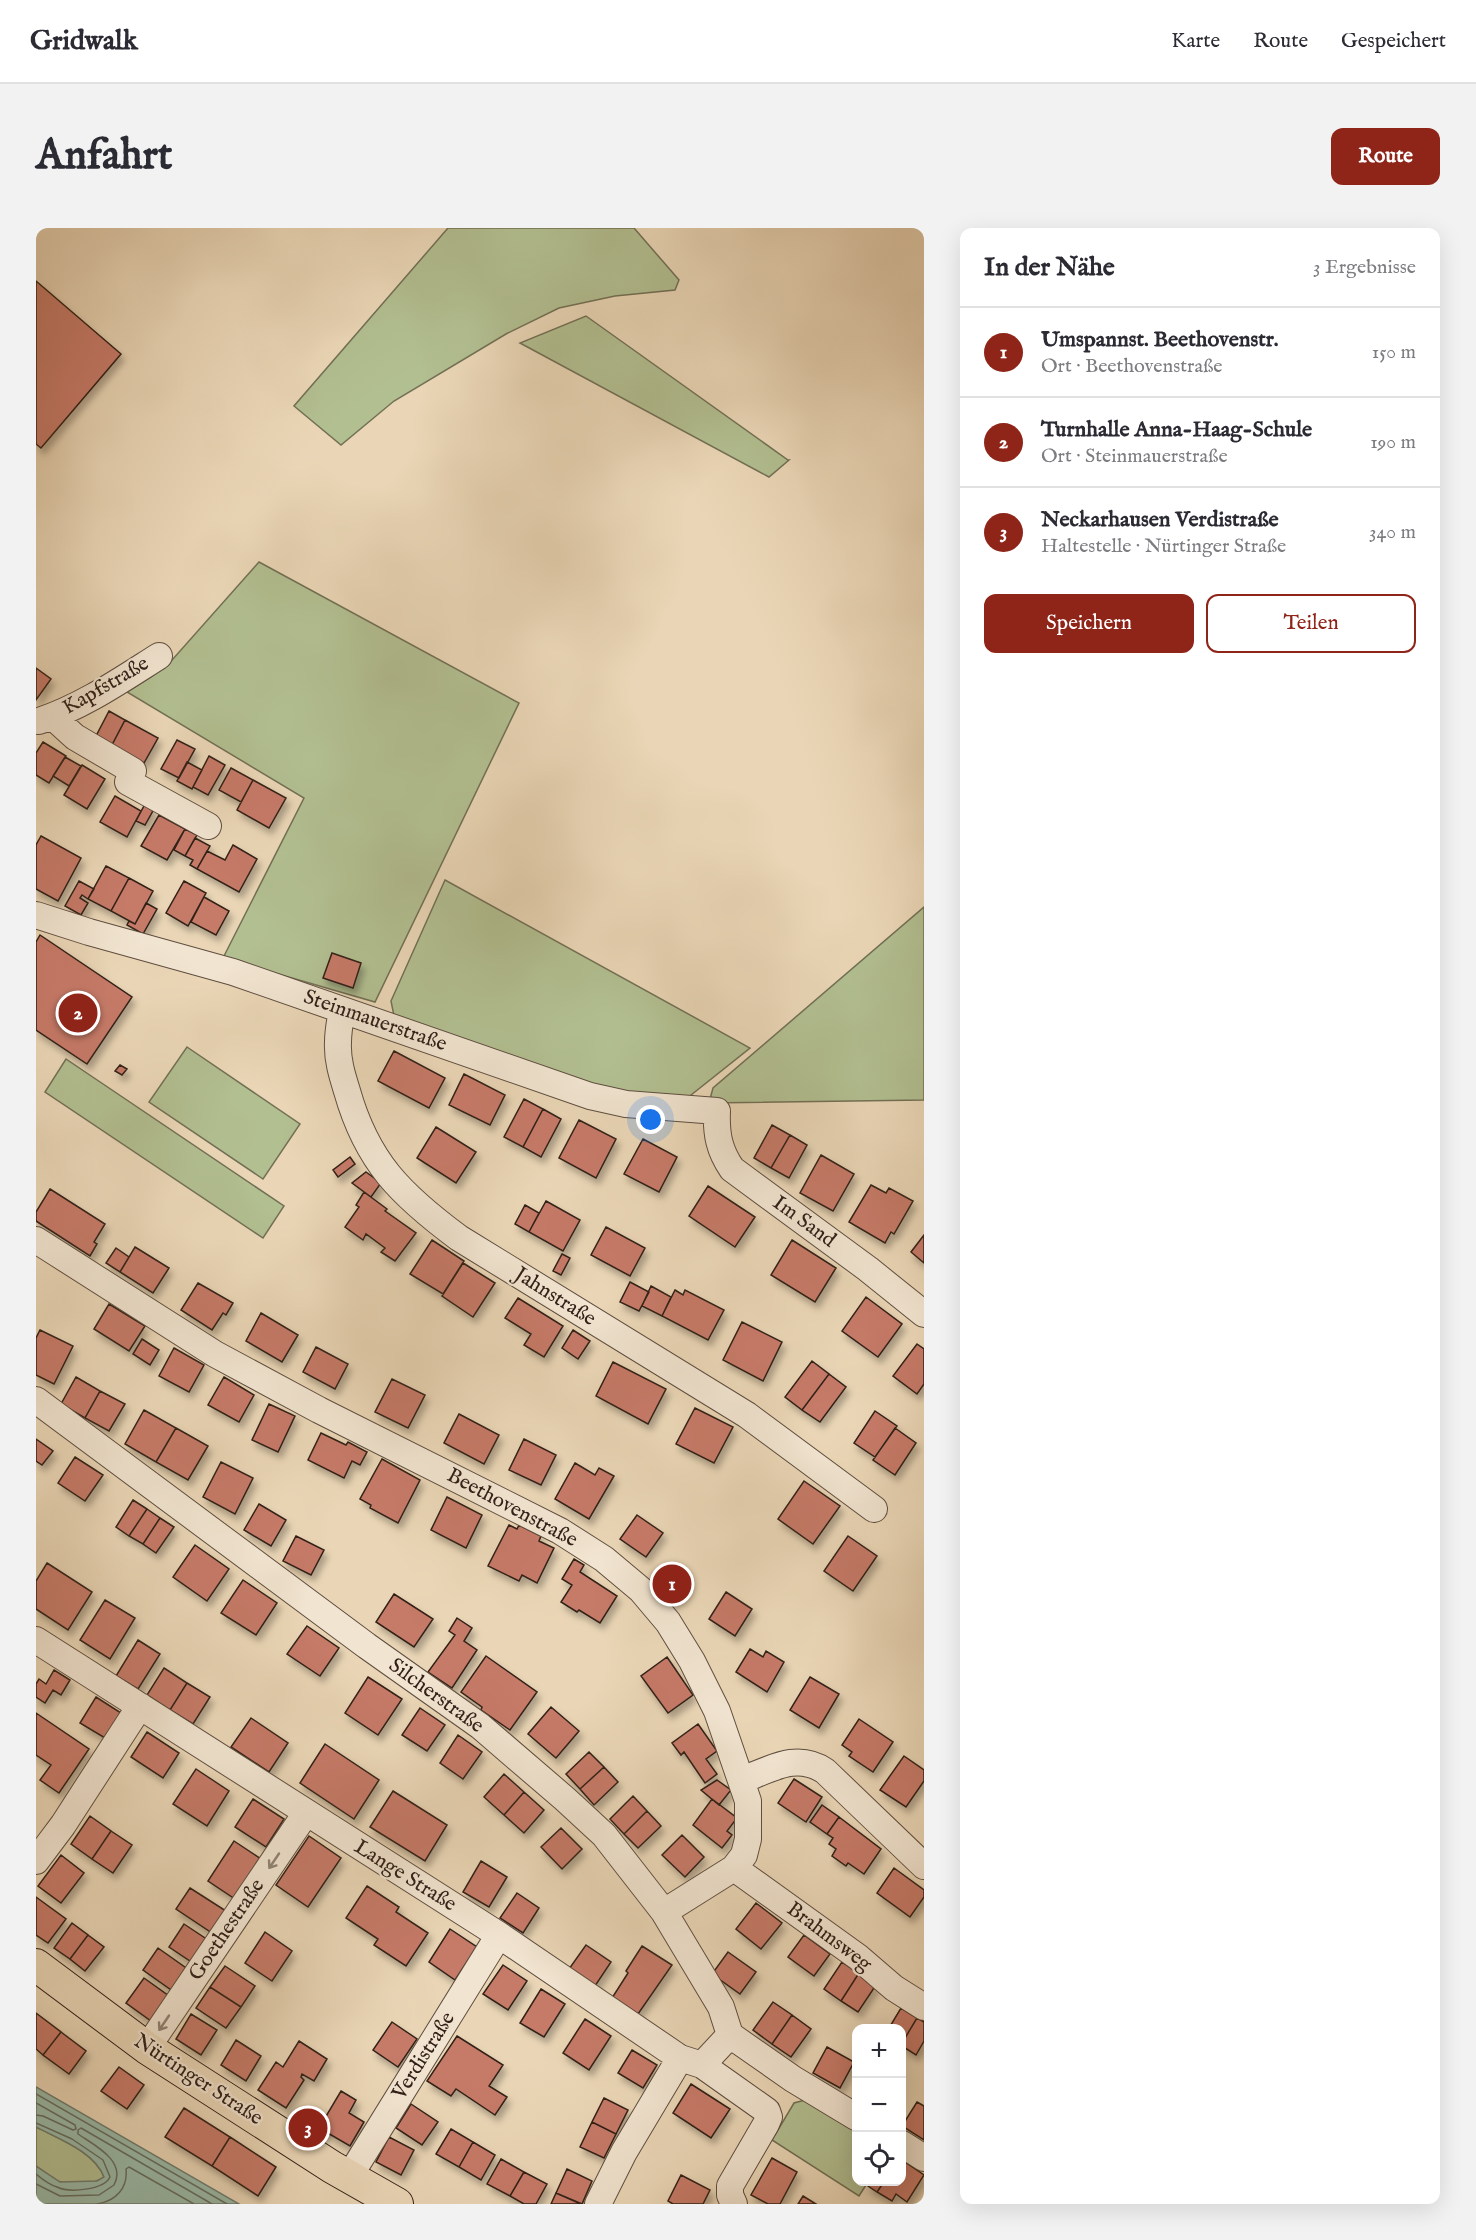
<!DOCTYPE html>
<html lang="de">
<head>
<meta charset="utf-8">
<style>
	:root { --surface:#fff; --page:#f2f2f3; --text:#2b2b33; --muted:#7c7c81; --line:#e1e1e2; --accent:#8f2418 }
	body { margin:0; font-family:"IM FELL English",serif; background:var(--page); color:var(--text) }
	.controls { position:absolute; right:18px; bottom:18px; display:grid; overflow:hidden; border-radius:12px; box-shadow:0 6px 24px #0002 }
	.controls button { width:54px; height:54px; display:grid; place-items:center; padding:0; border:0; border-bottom:2px solid var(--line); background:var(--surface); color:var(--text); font:30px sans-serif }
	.you { position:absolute; left:615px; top:892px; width:21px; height:21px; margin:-15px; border:4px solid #fff; border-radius:50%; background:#1a73e8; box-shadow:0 0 0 9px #1a73e833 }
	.badge { display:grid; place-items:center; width:39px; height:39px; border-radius:50%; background:var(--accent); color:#fff; font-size:20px; font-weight:700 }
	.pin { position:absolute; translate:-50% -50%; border:3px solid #fff; box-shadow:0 2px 6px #0006 }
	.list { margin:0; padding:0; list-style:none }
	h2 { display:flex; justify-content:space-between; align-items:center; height:78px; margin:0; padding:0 24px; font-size:26px }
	h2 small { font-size:20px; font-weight:400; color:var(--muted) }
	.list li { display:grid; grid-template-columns:39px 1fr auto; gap:18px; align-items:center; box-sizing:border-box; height:90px; padding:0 24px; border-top:2px solid var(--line) }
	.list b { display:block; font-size:22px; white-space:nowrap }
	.list p { margin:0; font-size:20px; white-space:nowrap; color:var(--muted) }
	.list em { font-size:20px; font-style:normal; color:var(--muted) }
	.actions { display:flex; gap:12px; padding:18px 24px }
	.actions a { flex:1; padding:14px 0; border:2px solid var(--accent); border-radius:12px; text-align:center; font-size:21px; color:var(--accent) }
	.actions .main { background:var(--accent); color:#fff }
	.icon { flex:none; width:33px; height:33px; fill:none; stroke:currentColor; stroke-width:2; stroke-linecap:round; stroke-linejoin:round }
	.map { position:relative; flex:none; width:888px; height:1976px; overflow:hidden; border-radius:12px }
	header { display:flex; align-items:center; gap:36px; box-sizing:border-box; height:84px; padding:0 30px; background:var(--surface); border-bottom:2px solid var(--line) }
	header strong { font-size:28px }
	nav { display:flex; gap:33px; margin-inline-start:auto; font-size:21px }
	.intro { display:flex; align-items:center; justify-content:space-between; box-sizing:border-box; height:144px; padding:0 36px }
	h1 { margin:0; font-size:42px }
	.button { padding:15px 27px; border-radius:12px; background:var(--accent); color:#fff; font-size:21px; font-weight:700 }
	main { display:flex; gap:36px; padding:0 36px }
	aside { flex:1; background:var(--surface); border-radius:12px; box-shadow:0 6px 24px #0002 }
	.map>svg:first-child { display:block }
	.green { fill:#b2bf91; stroke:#727055; stroke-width:1.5 }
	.water { fill:#99baa8; stroke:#6f7c6f; stroke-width:1.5 }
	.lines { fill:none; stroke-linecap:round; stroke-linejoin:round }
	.shore { stroke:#656d60; stroke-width:1.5 }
	.building { fill:#c67a67; stroke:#312019; stroke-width:1.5; filter:url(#shadow) }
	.minor-casing { stroke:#5f4e40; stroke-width:28 }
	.major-casing { stroke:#312019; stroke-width:34 }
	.minor { stroke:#f1e4d0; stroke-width:26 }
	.major { stroke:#ead6b6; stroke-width:32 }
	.oneway { stroke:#918274 }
	.labels { text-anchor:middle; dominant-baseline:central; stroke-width:4.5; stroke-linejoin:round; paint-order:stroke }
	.street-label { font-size:21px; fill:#312019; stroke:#f1e4d0 }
</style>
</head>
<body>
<header>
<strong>Gridwalk</strong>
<nav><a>Karte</a><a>Route</a><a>Gespeichert</a></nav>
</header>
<div class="intro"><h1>Anfahrt</h1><a class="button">Route</a></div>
<main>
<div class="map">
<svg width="888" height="1976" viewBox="0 0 888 1976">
	<defs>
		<filter id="shadow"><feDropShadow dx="3.5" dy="6" stdDeviation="3" flood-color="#0004"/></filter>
	</defs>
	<rect width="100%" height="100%" fill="#ead6b6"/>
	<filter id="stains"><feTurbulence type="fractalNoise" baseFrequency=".00333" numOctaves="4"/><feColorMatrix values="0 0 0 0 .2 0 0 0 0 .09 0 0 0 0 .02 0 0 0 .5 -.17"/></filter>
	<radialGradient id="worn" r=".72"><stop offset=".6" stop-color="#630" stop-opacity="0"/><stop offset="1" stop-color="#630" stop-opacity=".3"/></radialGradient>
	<path class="green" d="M412,0H598L643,52L639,62L579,68L523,80L470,106L358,173L305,217L258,178Z
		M550,88L752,232H753L733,249L484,115Z
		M223,334L483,475L339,774L187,730L268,570L91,464L129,440Z
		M409,652L714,820L650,871L571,864L358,788L355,773Z
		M888,679V872L673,875L677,860Z
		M151,819L264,896L227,951L113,874Z
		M30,831L248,978L227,1010L9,864Z
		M769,1872L820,1901V1954H832L823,1968L736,1912L758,1875Z
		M0,1899C23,1911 58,1924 68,1949C58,1956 38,1958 25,1954C17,1952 6,1944 0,1938Z"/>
	<path class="water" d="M0,1859L203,1976H0V1938L24,1954L61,1953L68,1949C59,1924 23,1911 0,1899Z"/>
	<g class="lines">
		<path class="shore" d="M0,1866L191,1976
			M0,1875L39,1897L40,1901L37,1902L7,1888L0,1887
			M0,1895L36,1911L67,1932L74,1949C68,1962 33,1965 21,1959C14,1957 6,1951 0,1946
			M0,1956L24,1968L63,1967L78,1957C91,1933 58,1917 42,1906V1902L45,1900L176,1976
			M61,1976C80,1973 92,1960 90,1941L93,1939L158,1976"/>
	</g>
	<path class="building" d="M0,53L85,126L5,220L0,216Z
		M0,440L15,451L0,472Z
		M73,483L89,492L76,517L60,508Z
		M89,492L122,510L108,535L76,517Z
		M141,512L159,521L143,550L125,541Z
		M7,514L30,528L13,555L0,547V525Z
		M173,528L189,537L172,567L157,559Z
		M29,529L45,538L33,558L17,548Z
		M151,534L166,542L156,561L141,553Z
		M46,537L69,551L51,581L28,567Z
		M195,540L217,552L205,574L183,562Z
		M217,552L250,570L233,600L201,582Z
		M79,568L105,583L91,609L64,594Z
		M109,576L118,581L109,597L100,593Z
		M123,587L149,601L131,632L105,618Z
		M149,601L161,607L149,628L138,622Z
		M5,608L45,630L22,673L0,661V617Z
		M159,610L174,618L161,641L154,637L157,632L149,628Z
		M197,617L221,631L203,664L161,641L171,623L189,632Z
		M70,638L93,650L75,683L52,671Z
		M93,650L117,663L99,696L75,683Z
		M43,653L58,661L52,671L46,667L44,670L52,675L45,687L29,678Z
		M148,653L170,665L152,698L130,685Z
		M168,669L193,683L180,707L155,694Z
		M110,675L121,681L107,706L91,697L93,693L99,696Z
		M4,707L96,769L51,836L0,802V714Z
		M296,725L325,735L317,760L287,750Z
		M358,823L409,850L393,880L342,853Z
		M84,837L91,841L86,847L79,843Z
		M428,846L469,867L454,897L413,877Z
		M488,871L507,881L487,919L468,909Z
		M507,881L525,891L505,929L487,919Z
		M543,892L580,911L560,950L523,930Z
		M736,897L754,907L735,940L718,930Z
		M400,899L440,924L420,955L381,930Z
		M754,907L771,917L753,950L735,940Z
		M607,911L641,929L623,964L588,946Z
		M785,927L818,946L797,983L764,965Z
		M314,929L319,936L302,949L297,942Z
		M330,944L345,955L335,969L316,955Z
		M835,957L850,965L853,960L877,973L858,1006L855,1004L849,1015L813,994Z
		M672,958L719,989L699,1019L653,988Z
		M14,961L69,996L58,1014L61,1016L54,1028L0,993V984Z
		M328,964L351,981L349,983L380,1005L359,1033L345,1024L349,1020L330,1006L327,1012L309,999L323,979L320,977Z
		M510,973L544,992L527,1023L493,1004Z
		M489,977L503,985L493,1004L479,996Z
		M570,999L609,1020L594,1048L555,1027Z
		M888,1007V1035L875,1024Z
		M396,1012L428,1033L407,1066L374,1046Z
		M756,1012L800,1040L779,1074L735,1047Z
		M99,1019L133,1040L117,1065L84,1044Z
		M80,1020L93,1029L84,1044L70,1035Z
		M526,1026L534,1030L525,1047L517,1043Z
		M427,1035L459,1055L437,1089L406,1068Z
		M594,1054L613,1064L603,1083L584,1074Z
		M162,1055L197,1075L190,1087L187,1085L176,1102L145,1082Z
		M615,1058L635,1069L626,1088L606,1078Z
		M639,1062L647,1067L649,1062L688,1082L672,1112L626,1088Z
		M830,1069L866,1096L842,1129L806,1103Z
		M482,1070L527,1098L508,1129L488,1117L495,1106L469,1090Z
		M73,1076L109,1098L93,1123L58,1101Z
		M225,1085L262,1107L246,1134L210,1113Z
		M706,1094L746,1114L727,1153L687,1132Z
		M4,1102L37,1118L18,1156L0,1147V1110Z
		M537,1102L554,1113L542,1131L526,1120Z
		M106,1111L123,1122L114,1137L97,1126Z
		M881,1116L888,1121V1156L881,1166L857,1148Z
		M280,1119L312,1136L299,1161L267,1144Z
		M138,1120L168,1137L153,1164L123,1148Z
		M776,1133L793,1146L766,1182L749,1169Z
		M577,1134L630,1161L612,1196L560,1168Z
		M793,1146L810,1159L784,1194L766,1182Z
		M40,1149L64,1163L49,1190L25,1176Z
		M188,1149L218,1167L203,1194L172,1177Z
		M356,1151L389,1167L372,1200L339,1184Z
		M64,1163L89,1176L73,1203L49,1190Z
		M233,1176L259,1188L242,1224L216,1212Z
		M659,1180L697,1199L678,1235L640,1216Z
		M108,1182L140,1200L120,1234L89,1216Z
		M839,1183L861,1198L839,1229L818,1215Z
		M423,1186L463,1207L448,1236L408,1215Z
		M140,1200L172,1218L152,1252L120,1234Z
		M859,1200L880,1215L859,1247L837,1232Z
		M285,1205L310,1217L312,1214L331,1224L324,1237L316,1233L308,1250L272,1232Z
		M0,1211L17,1223L6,1237L0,1233Z
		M488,1211L520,1227L505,1257L473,1242Z
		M39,1229L67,1247L49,1273L22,1255Z
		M346,1231L384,1252L362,1295L334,1280L335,1277L324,1271Z
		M185,1234L217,1250L199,1286L167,1269Z
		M539,1235L559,1247L563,1240L578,1248L553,1291L519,1271Z
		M768,1253L804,1278L777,1316L742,1291Z
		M411,1269L446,1287L430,1320L395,1302Z
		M97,1272L111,1281L93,1308L80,1299Z
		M223,1276L250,1292L235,1318L208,1302Z
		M111,1281L124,1290L107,1316L93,1308Z
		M601,1287L627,1305L610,1329L584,1311Z
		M124,1290L138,1299L120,1325L107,1316Z
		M473,1297L481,1301L483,1297L505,1308L503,1313L518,1320L501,1355L486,1347L483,1353L452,1338Z
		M260,1308L288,1322L275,1347L247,1333Z
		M812,1308L841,1328L817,1363L788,1343Z
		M159,1317L193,1341L171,1373L137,1349Z
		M538,1331L548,1337L544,1344L581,1368L564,1395L543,1382L541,1384L525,1374L536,1357L526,1351Z
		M11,1335L56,1364L32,1402L0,1381V1353Z
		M638,1348L644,1356L635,1364L629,1356Z
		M207,1352L241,1375L220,1407L185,1385Z
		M690,1364L716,1381L699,1408L673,1391Z
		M358,1366L397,1391L378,1419L340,1394Z
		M69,1372L99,1390L74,1431L44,1412Z
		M421,1390L436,1400L428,1413L441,1422L416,1460L392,1444L419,1407L413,1403Z
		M271,1398L303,1420L284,1448L251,1426Z
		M102,1412L124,1426L102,1461L80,1448Z
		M714,1421L727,1429L730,1423L748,1434L731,1464L700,1444Z
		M450,1428L501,1464L474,1502L445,1482L446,1479L425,1464Z
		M631,1429L657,1467L632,1485L605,1448Z
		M128,1440L151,1455L134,1482L111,1467Z
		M18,1442L34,1452L25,1467L17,1462L9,1475L0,1469V1456L3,1451L10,1456Z
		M332,1449L366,1471L342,1507L309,1485Z
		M774,1449L803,1466L783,1500L754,1482Z
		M151,1455L174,1469L157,1496L134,1482Z
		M60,1469L85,1485L69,1510L44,1495Z
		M515,1479L543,1503L520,1530L492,1506Z
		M384,1480L409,1497L391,1523L366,1507Z
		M0,1485L53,1521L23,1565L4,1552L15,1537L0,1527Z
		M215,1490L252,1515L233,1544L195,1519Z
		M823,1491L857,1514L837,1544L813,1528L816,1524L806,1517Z
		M662,1496L681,1523L670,1531L681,1546L669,1555L648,1524L645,1527L636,1515Z
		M111,1504L143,1525L127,1550L95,1529Z
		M422,1507L446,1524L427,1551L404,1535Z
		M289,1516L343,1552L318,1591L264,1555Z
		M553,1524L568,1539L544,1561L530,1546Z
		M868,1528L888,1542V1553L870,1579L844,1562Z
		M568,1539L582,1554L558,1577L544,1561Z
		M160,1541L193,1563L171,1598L137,1576Z
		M468,1546L488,1564L468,1587L448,1569Z
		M758,1551L786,1569L770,1594L742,1575Z
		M681,1552L695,1562L683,1577L665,1562Z
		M357,1563L411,1597L389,1633L334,1599Z
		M488,1564L508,1582L488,1605L468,1587Z
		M597,1568L611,1583L588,1606L574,1591Z
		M217,1571L248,1591L230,1619L199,1599Z
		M676,1571L701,1590L691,1603L696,1607L686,1620L657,1597Z
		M786,1577L803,1589L791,1606L774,1594Z
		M611,1583L625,1598L602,1620L588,1606Z
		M54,1588L75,1603L56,1631L35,1616Z
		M803,1589L845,1621L828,1646L812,1635L810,1638L796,1628L800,1621L793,1616L797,1610L791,1606Z
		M525,1600L546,1621L526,1641L505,1619Z
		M75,1603L96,1617L77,1645L56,1631Z
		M646,1607L668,1629L649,1649L626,1627Z
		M273,1608L305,1630L272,1679L240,1657Z
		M198,1613L225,1631L199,1671L172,1653Z
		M25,1627L48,1645L25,1675L2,1658Z
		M445,1633L471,1649L453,1679L427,1664Z
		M858,1640L888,1662V1669L874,1689L841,1665Z
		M331,1658L363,1679L360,1684L392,1705L370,1738L338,1717L342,1711L310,1690Z
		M154,1660L190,1683L176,1705L140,1681Z
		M481,1665L503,1680L487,1705L464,1690Z
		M0,1669L30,1691L12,1715L0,1707Z
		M720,1675L746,1695L725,1721L700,1701Z
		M36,1695L52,1707L34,1731L18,1720Z
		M148,1696L172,1712L157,1735L133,1719Z
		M414,1701L441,1719L419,1752L393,1734Z
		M229,1704L256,1723L236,1753L209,1735Z
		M52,1707L68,1719L49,1743L34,1731Z
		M768,1707L794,1726L778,1748L752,1729Z
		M550,1717L575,1734L559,1758L533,1741Z
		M606,1718L636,1737L602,1786L576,1770L592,1745L590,1743Z
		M122,1720L153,1742L138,1764L107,1742Z
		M692,1724L720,1744L704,1766L676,1746Z
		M806,1734L823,1745L805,1773L788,1761Z
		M467,1737L491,1753L472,1782L447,1766Z
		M189,1738L219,1758L205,1779L174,1759Z
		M823,1745L840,1757L822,1784L805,1773Z
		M108,1750L133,1768L115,1793L90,1775Z
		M174,1759L205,1779L190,1800L160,1780Z
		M505,1761L529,1776L508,1809L484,1795Z
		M737,1774L756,1787L736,1816L717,1802Z
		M865,1780L881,1790L866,1815V1800H853Z
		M0,1785L25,1804L7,1827L0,1821Z
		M155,1786L181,1802L165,1827L140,1811Z
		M756,1787L775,1801L755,1829L736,1816Z
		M881,1790L888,1794V1813L880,1827L866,1818V1815Z
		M549,1791L575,1808L553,1842L527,1825Z
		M356,1794L381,1811L362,1839L337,1822Z
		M25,1804L50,1823L33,1846L7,1827Z
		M421,1808L467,1837L453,1858L471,1869L459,1887L420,1861L415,1868L391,1853Z
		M200,1812L225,1828L210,1853L185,1837Z
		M263,1813L291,1831L278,1853L266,1846L265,1849L268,1852L250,1880L222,1862L240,1834L247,1839Z
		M791,1819L818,1834L804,1860L777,1845Z
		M596,1822L621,1837L607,1860L582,1845Z
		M83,1839L108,1857L91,1881L65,1863Z
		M655,1856L694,1881L675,1910L637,1885Z
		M305,1863L320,1872L313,1885L328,1894L314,1918L283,1900Z
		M568,1870L592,1882L580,1906L556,1894Z
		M881,1874L888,1878V1912L866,1898Z
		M375,1876L402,1894L386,1917L360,1900Z
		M148,1880L194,1909L176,1938L129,1909Z
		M556,1894L580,1906L568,1930L544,1919Z
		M415,1901L437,1914L423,1939L400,1926Z
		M194,1909L240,1939L222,1968L176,1938Z
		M353,1909L378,1922L365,1947L340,1934Z
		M437,1914L459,1927L445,1952L423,1939Z
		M736,1930L761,1944L744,1976H732L715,1967Z
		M465,1931L488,1944L474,1968L451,1956Z
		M866,1932L888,1947L871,1974L860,1966L856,1973L841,1964L848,1954H866Z
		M531,1941L556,1953L546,1976L520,1965Z
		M488,1944L511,1956L500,1976H488L474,1968Z
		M645,1947L674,1962L667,1976H637L632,1973Z
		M834,1954H848L841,1964L832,1958Z
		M520,1965L545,1976H515Z
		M767,1968L780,1976H762Z"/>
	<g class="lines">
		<defs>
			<path id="minor" d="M17,489L39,509L97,543L92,554L172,598
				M3,493C46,479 85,452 123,428
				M0,687L53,704L197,744L554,868L590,876L681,883C680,906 683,922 696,941L832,1041L888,1086
				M306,782C304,793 302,803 302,814C301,831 306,847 311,863C331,934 365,967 423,1010L711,1187L838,1281
				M0,1012L179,1126L283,1182L524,1303L568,1331L605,1362L632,1394L656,1433L681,1483L712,1573V1611L708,1627L698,1640L628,1684
				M0,1172L331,1418L444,1498L529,1571L568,1607L628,1684L685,1779L694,1807L666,1837
				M0,1412L463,1707L644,1830L666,1837L731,1883L733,1889L730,1896L694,1958V1967L698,1976
				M706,1552C735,1541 761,1524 789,1543L888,1638
				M0,1633L27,1597L104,1478
				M698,1640L822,1729L858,1760L888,1779
				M694,1807L757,1851L820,1889
				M111,1820L270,1585
				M866,1916L888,1930
				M313,1949L463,1707
				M562,1976L588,1924L644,1830"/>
			<path id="major" d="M0,1737L111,1820L296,1939L361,1976"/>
		</defs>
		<use href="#minor" class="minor-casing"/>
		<use href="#major" class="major-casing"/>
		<use href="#minor" class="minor"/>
		<use href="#major" class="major"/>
	</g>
	<defs><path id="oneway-shaft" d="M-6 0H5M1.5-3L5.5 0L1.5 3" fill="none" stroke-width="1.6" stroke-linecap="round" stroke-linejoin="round" transform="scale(1.5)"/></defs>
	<g class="oneway">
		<use href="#oneway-shaft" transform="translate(238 1633) rotate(124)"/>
		<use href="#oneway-shaft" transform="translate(128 1795) rotate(124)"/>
	</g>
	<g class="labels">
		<g class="street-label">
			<text transform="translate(70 458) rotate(-30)">Kapfstraße</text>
			<text transform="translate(339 793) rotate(19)">Steinmauerstraße</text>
			<text transform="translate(768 994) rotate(36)">Im Sand</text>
			<text transform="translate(519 1069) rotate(32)">Jahnstraße</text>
			<text transform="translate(476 1280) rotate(28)">Beethovenstraße</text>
			<text transform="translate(400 1468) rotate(36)">Silcherstraße</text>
			<text transform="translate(369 1648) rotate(32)">Lange Straße</text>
			<text transform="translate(191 1702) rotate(-56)">Goethestraße</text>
			<text transform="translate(793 1709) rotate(37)">Brahmsweg</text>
			<text transform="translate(388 1828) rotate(-58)">Verdistraße</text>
			<text transform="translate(162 1852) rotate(33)">Nürtinger Straße</text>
		</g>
	</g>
	<rect width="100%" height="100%" filter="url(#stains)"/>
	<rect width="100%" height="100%" fill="url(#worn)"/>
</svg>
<div class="controls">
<button>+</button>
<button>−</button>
<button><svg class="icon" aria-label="locate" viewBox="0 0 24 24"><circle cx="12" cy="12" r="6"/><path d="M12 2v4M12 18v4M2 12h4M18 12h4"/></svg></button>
</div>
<div class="you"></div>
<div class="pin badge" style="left:636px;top:1356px">1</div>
<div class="pin badge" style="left:42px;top:785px">2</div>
<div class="pin badge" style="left:272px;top:1900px">3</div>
</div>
<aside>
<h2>In der Nähe<small>3 Ergebnisse</small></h2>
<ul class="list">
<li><span class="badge">1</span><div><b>Umspannst. Beethovenstr.</b><p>Ort · Beethovenstraße</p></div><em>150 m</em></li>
<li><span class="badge">2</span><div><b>Turnhalle Anna-Haag-Schule</b><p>Ort · Steinmauerstraße</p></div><em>190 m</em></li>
<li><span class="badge">3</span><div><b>Neckarhausen Verdistraße</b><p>Haltestelle · Nürtinger Straße</p></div><em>340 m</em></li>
</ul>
<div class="actions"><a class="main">Speichern</a><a>Teilen</a></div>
</aside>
</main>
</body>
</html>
